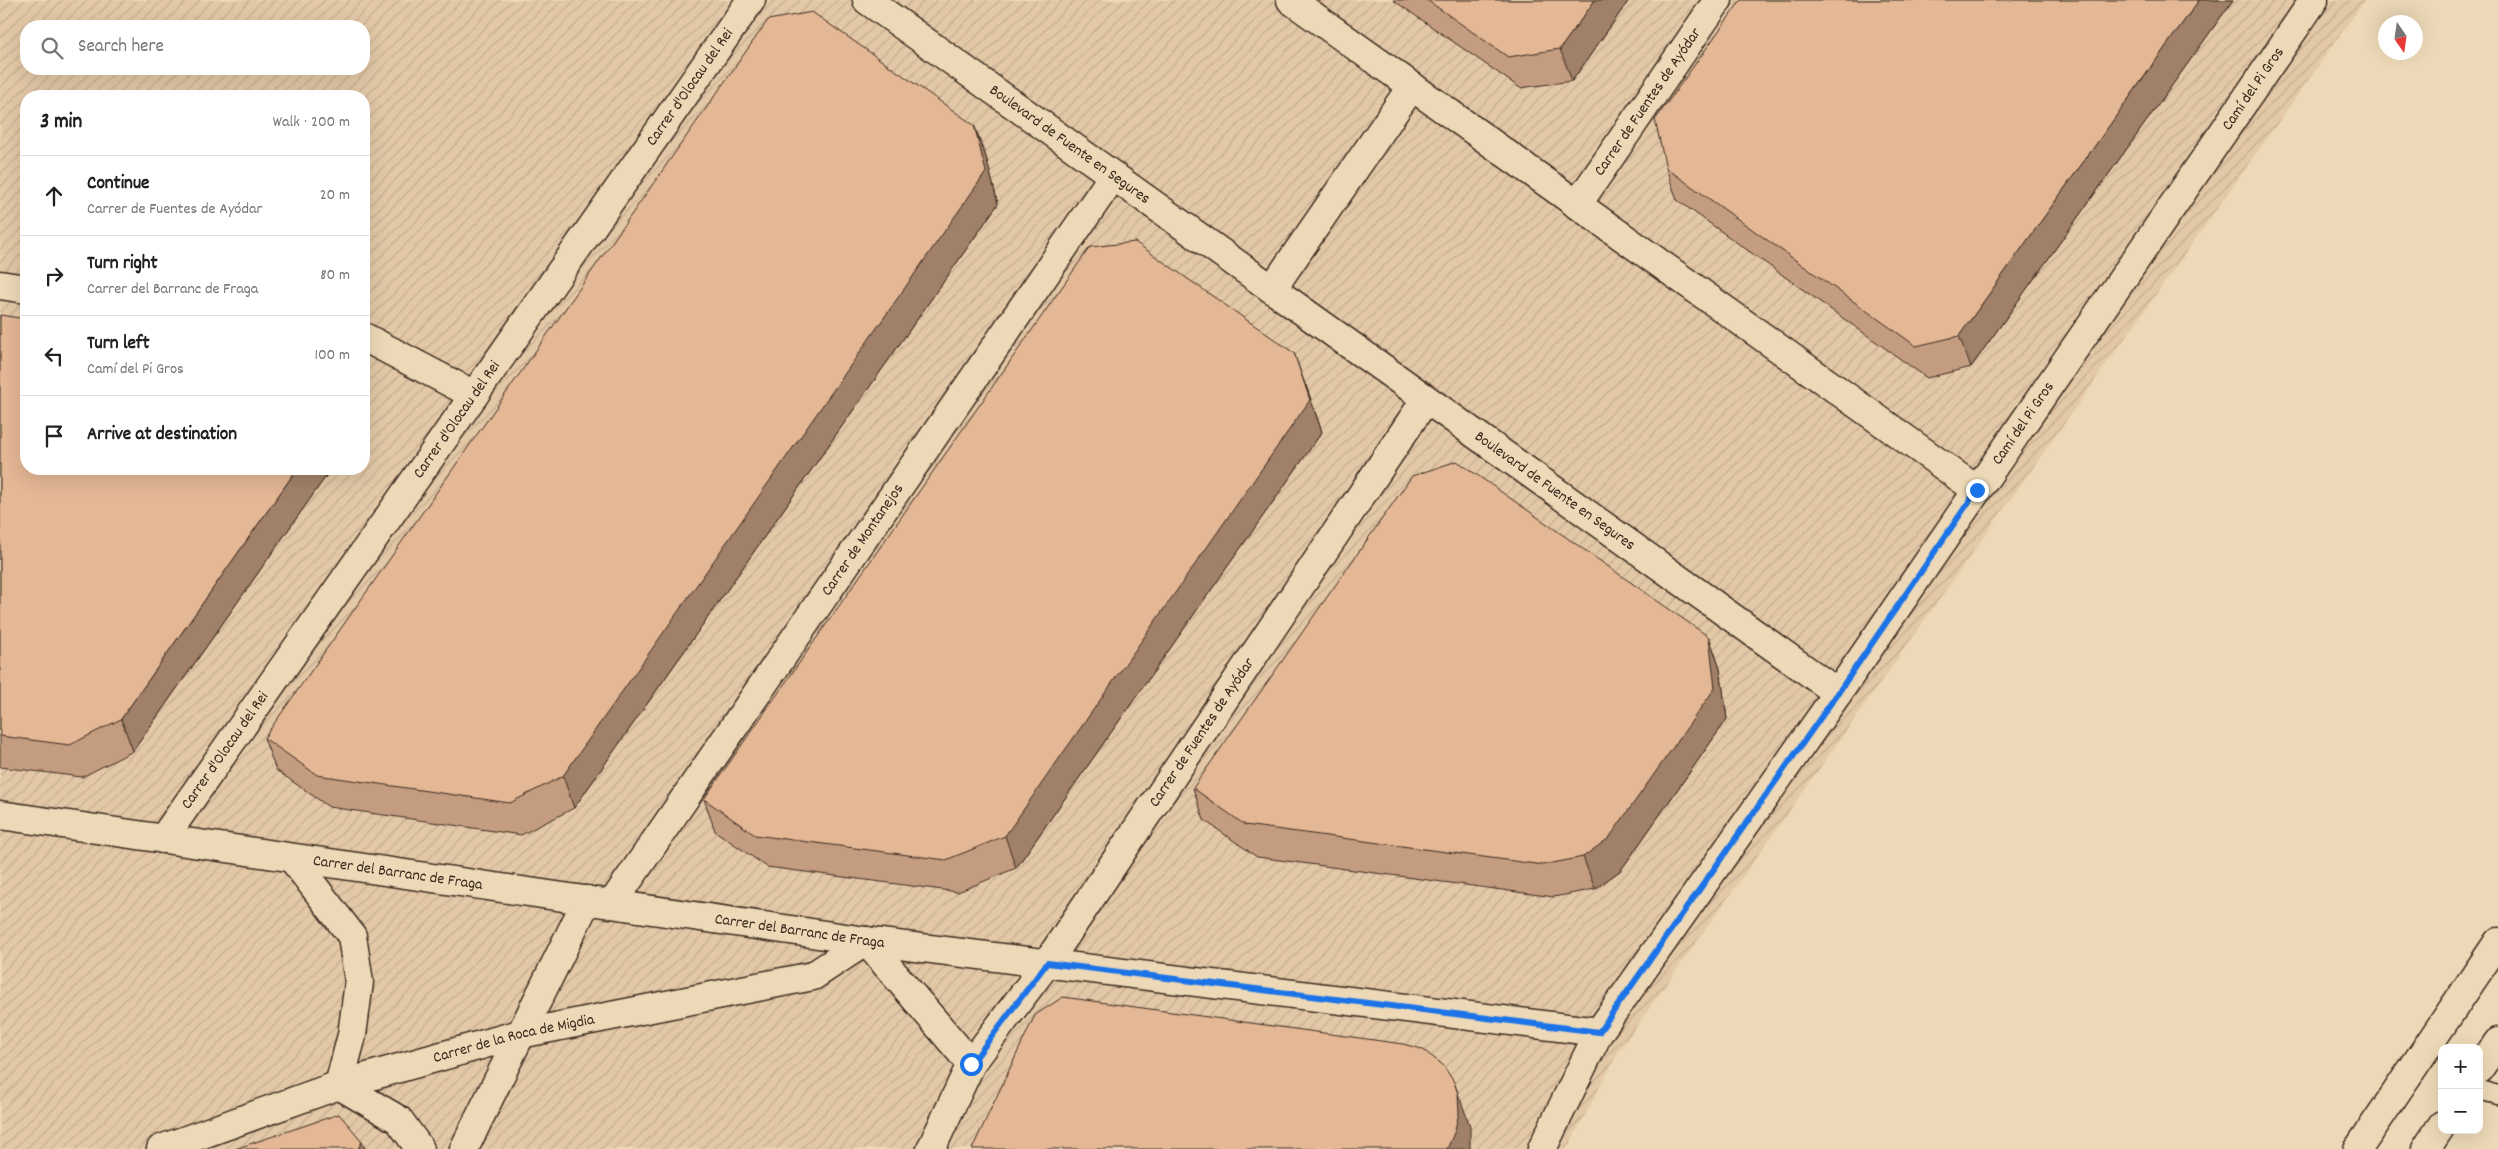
<!DOCTYPE html>
<html lang="en">
<head>
<meta charset="utf-8">
<style>
	:root { --surface:#fff; --page:#f6f6f6; --text:#202124; --muted:#757577; --line:#e0e0e0 }
	body { margin:0; font-family:Dekko,sans-serif; background:var(--page); color:var(--text) }
	.controls { position:absolute; right:15px; bottom:15px; display:grid; overflow:hidden; border-radius:10px; box-shadow:0 5px 20px #0002 }
	.controls button { width:45px; height:45px; display:grid; place-items:center; padding:0; border:0; border-bottom:1px solid var(--line); background:var(--surface); color:var(--text); font:25px sans-serif }
	.compass { position:absolute; left:2378px; top:15px; width:45px; height:45px; border-radius:50%; background:var(--surface); box-shadow:0 5px 20px #0002; rotate:167deg }
	.stop { position:absolute; width:15px; height:15px; margin:-11px; border:4px solid #1a73e8; border-radius:50%; background:#fff }
	.stop.end { background:#1a73e8; border-color:#fff; box-shadow:0 1px 5px #0008 }
	.list { margin:0; padding:0; list-style:none }
	h2 { display:flex; justify-content:space-between; align-items:center; height:65px; margin:0; padding:0 20px; font-size:21px }
	h2 small { font-size:16px; font-weight:400; color:var(--muted) }
	.list li { display:grid; grid-template-columns:32px 1fr auto; gap:15px; align-items:center; box-sizing:border-box; height:80px; padding:0 20px; border-top:1px solid var(--line) }
	.list b { display:block; font-size:19px; white-space:nowrap }
	.list p { margin:0; font-size:16px; white-space:nowrap; color:var(--muted) }
	.list em { font-size:16px; font-style:normal; color:var(--muted) }
	.icon { flex:none; width:28px; height:28px; fill:none; stroke:currentColor; stroke-width:2; stroke-linecap:round; stroke-linejoin:round }
	.map { position:relative; flex:none; width:2498px; height:1149px; overflow:hidden }
	.search { position:absolute; background:var(--surface); box-shadow:0 5px 20px #0002; left:20px; top:20px; width:350px; height:55px; display:flex; align-items:center; gap:12px; box-sizing:border-box; padding:0 18px; border-radius:20px; color:var(--muted); font-size:19px }
	.panel { position:absolute; background:var(--surface); box-shadow:0 5px 20px #0002; left:20px; top:90px; width:350px; height:385px; border-radius:20px }
	.map>svg:first-child { display:block }
	.industrial { fill:url(#industrial-furrows); fill-rule:evenodd }
	.lines { fill:none; stroke-linecap:round; stroke-linejoin:round }
	.lane-casing { stroke:#3b2a1e; stroke-width:21 }
	.street-casing { stroke:#3b2a1e; stroke-width:31 }
	.primary-casing { stroke:#3b2a1e; stroke-width:31 }
	.lane { stroke:#edd9b7; stroke-width:18 }
	.street { stroke:#edd9b7; stroke-width:28 }
	.primary { stroke:#edd9b7; stroke-width:28 }
	.wall { fill:#c49d80; stroke:#3b2a1e }
	.shaded-wall { fill:#a08068; stroke:#3b2a1e }
	.building { fill:#e4b795; stroke:#3b2a1e }
	.route { stroke:#1a73e8; stroke-width:6 }
	.labels { text-anchor:middle; dominant-baseline:central; stroke-width:4; stroke-linejoin:round; paint-order:stroke }
	.street-label { font-size:16px; fill:#3b2a1e; stroke:#edd9b7 }
</style>
</head>
<body>
<div class="map">
<svg width="2498" height="1149" viewBox="0 0 2498 1149">
	<defs>
		<pattern id="industrial-furrows" width="10" height="10" patternUnits="userSpaceOnUse" patternTransform="scale(1.25)"><rect width="10" height="10" fill="#e3c8a7"/><path d="M-1 1l2-2M0 10L10 0M9 11l2-2" fill="none" stroke="#c4ac8f"/></pattern>
	</defs>
	<rect width="100%" height="100%" fill="#edd9b7"/>
	<filter id="ink" filterUnits="userSpaceOnUse"><feTurbulence type="fractalNoise" baseFrequency=".02" numOctaves="2"/><feDisplacementMap in="SourceGraphic" scale="10" xChannelSelector="R" yChannelSelector="G"/><feConvolveMatrix kernelMatrix="1 2 1 2 8 2 1 2 1" color-interpolation-filters="sRGB"/></filter>
	<g filter="url(#ink)">
		<path class="industrial" d="M0,0H2365L1619,1051L1567,1149H0ZM26,26H364V69H26ZM26,96H364V469H26Z"/>
		<g class="lines">
			<defs>
				<path id="lane" d="M2479,1090L2498,1095"/>
				<g id="street">
					<path id="s1" d="M867,0L1838,693"/>
					<path d="M1291,0L1977,490"/>
					<path id="s2" d="M1577,205L1718,0"/>
					<path d="M0,285L26,289"/>
					<path d="M1272,289L1412,86"/>
					<path d="M364,337L474,395"/>
					<path id="s3" d="M0,815L866,941L1599,1032"/>
					<path id="s4" d="M163,839L751,0"/>
					<path d="M292,858L352,936L359,982L352,1035L339,1085L399,1120L420,1149"/>
					<path id="s5" d="M612,904L1113,176"/>
					<path d="M866,941L971,1064"/>
					<path id="s6" d="M161,1149L339,1085L520,1034L813,976L866,941"/>
					<path d="M464,1149L587,900"/>
					<path id="s7" d="M931,1149L971,1064L1047,963L1426,399"/>
					<path id="s8" d="M1542,1149L1599,1032L1838,693L2314,0"/>
				</g>
				<path id="primary" d="M2479,1069L2498,1042
					M2358,1149L2498,942
					M2426,1149L2442,1125"/>
			</defs>
			<use href="#lane" class="lane-casing"/>
			<use href="#street" class="street-casing"/>
			<use href="#primary" class="primary-casing"/>
			<use href="#lane" class="lane"/>
			<use href="#street" class="street"/>
			<use href="#primary" class="primary"/>
		</g>
		<path class="wall" d="M1393,0H1629L1572,81L1520,88Z
			M1741,0H2233L1971,367L1927,378L1677,200L1666,168Z
			M974,125L986,157L998,204L574,808L521,835L329,807L276,770L264,738Z
			M0,315L26,469H331L133,751L82,777L0,767Z
			M1306,385L1322,432L1016,868L958,892L767,867L715,831L704,799Z
			M1709,637L1720,669L1727,719L1621,870L1595,889L1554,897L1257,857L1204,820L1193,788Z"/>
		<path class="shaded-wall" d="M1595,0H1629L1572,81L1560,49Z
			M2199,0H2233L1971,367L1959,336Z
			M974,125L986,157L998,204L574,808L563,776Z
			M1294,353L1322,432L1016,868L1005,836Z
			M297,469H331L133,751L121,719Z
			M1709,637L1720,669L1727,719L1621,870L1595,889L1583,857Z
			M1454,1082L1470,1126V1149H1447Z
			M362,1141L365,1149H358Z"/>
		<path class="building" d="M1427,0H1595L1560,49L1508,57Z
			M1741,0H2199L1959,336L1916,346L1666,168L1655,120Z
			M812,12L974,125L986,172L563,776L510,803L317,775L264,738L768,20Z
			M1135,242L1294,353L1310,400L1005,836L946,860L755,835L704,799L1090,247Z
			M0,315L26,319V469H297L121,719L70,745L0,736Z
			M1457,461L1709,637L1715,688L1609,838L1583,857L1543,865L1245,825L1193,788L1412,476Z
			M1063,997L1403,1044L1422,1049L1443,1065L1454,1082L1458,1094L1459,1113L1454,1133L1447,1149H972L1035,1015Z
			M339,1114L362,1141L358,1149H235Z"/>
	</g>
	<g class="lines" filter="url(#ink)">
		<path class="route" d="M971,1064L1047,963L1599,1032L1838,693L1977,490"/>
	</g>
	<g class="labels">
		<g class="street-label">
			<text stroke="none"><textPath href="#s4" startOffset="918">Carrer d'Olocau del Rei</textPath></text>
			<text stroke="none"><textPath href="#s8" startOffset="1278">Camí del Pi Gros</textPath></text>
			<text stroke="none"><textPath href="#s2" startOffset="125">Carrer de Fuentes de Ayódar</textPath></text>
			<text stroke="none"><textPath href="#s1" startOffset="249">Boulevard de Fuente en Segures</textPath></text>
			<text stroke="none"><textPath href="#s4" startOffset="512">Carrer d'Olocau del Rei</textPath></text>
			<text stroke="none"><textPath href="#s8" startOffset="872">Camí del Pi Gros</textPath></text>
			<text stroke="none"><textPath href="#s1" startOffset="845">Boulevard de Fuente en Segures</textPath></text>
			<text stroke="none"><textPath href="#s5" startOffset="442">Carrer de Montanejos</textPath></text>
			<text stroke="none"><textPath href="#s7" startOffset="498">Carrer de Fuentes de Ayódar</textPath></text>
			<text stroke="none"><textPath href="#s4" startOffset="108">Carrer d'Olocau del Rei</textPath></text>
			<text stroke="none"><textPath href="#s3" startOffset="402">Carrer del Barranc de Fraga</textPath></text>
			<text stroke="none"><textPath href="#s3" startOffset="808">Carrer del Barranc de Fraga</textPath></text>
			<text stroke="none"><textPath href="#s6" startOffset="370">Carrer de la Roca de Migdia</textPath></text>
		</g>
	</g>
</svg>
<div class="controls">
<button>+</button>
<button>−</button>
</div>
<svg class="compass" viewBox="-18 -18 36 36"><path d="M0-13l5 13h-10z" fill="#e53935"/><path d="M0 13l5-13h-10z" fill="#757577"/></svg>
<div class="stop" style="left:971px;top:1064px"></div>
<div class="stop end" style="left:1977px;top:490px"></div>
<div class="search"><svg class="icon" aria-label="search" viewBox="0 0 24 24"><circle cx="10" cy="10" r="6"/><path d="M15 15l6 6"/></svg>Search here</div>
<section class="panel">
<h2>3 min<small>Walk · 200 m</small></h2>
<ul class="list">
<li><svg class="icon" aria-label="ahead" viewBox="0 0 24 24"><path d="M12 20V5M6 11l6-6 6 6"/></svg><div><b>Continue</b><p>Carrer de Fuentes de Ayódar</p></div><em>20 m</em></li>
<li><svg class="icon" aria-label="right" viewBox="0 0 24 24"><path d="M7 20v-9h11M14 6l5 5-5 5"/></svg><div><b>Turn right</b><p>Carrer del Barranc de Fraga</p></div><em>80 m</em></li>
<li><svg class="icon" aria-label="left" viewBox="0 0 24 24"><path d="M17 20v-9H6M10 6l-5 5 5 5"/></svg><div><b>Turn left</b><p>Camí del Pi Gros</p></div><em>100 m</em></li>
<li><svg class="icon" aria-label="arrive" viewBox="0 0 24 24"><path d="M6 21V4h12l-3 4 3 4H6"/></svg><div><b>Arrive at destination</b></div></li>
</ul>
</section>
</div>
</body>
</html>
